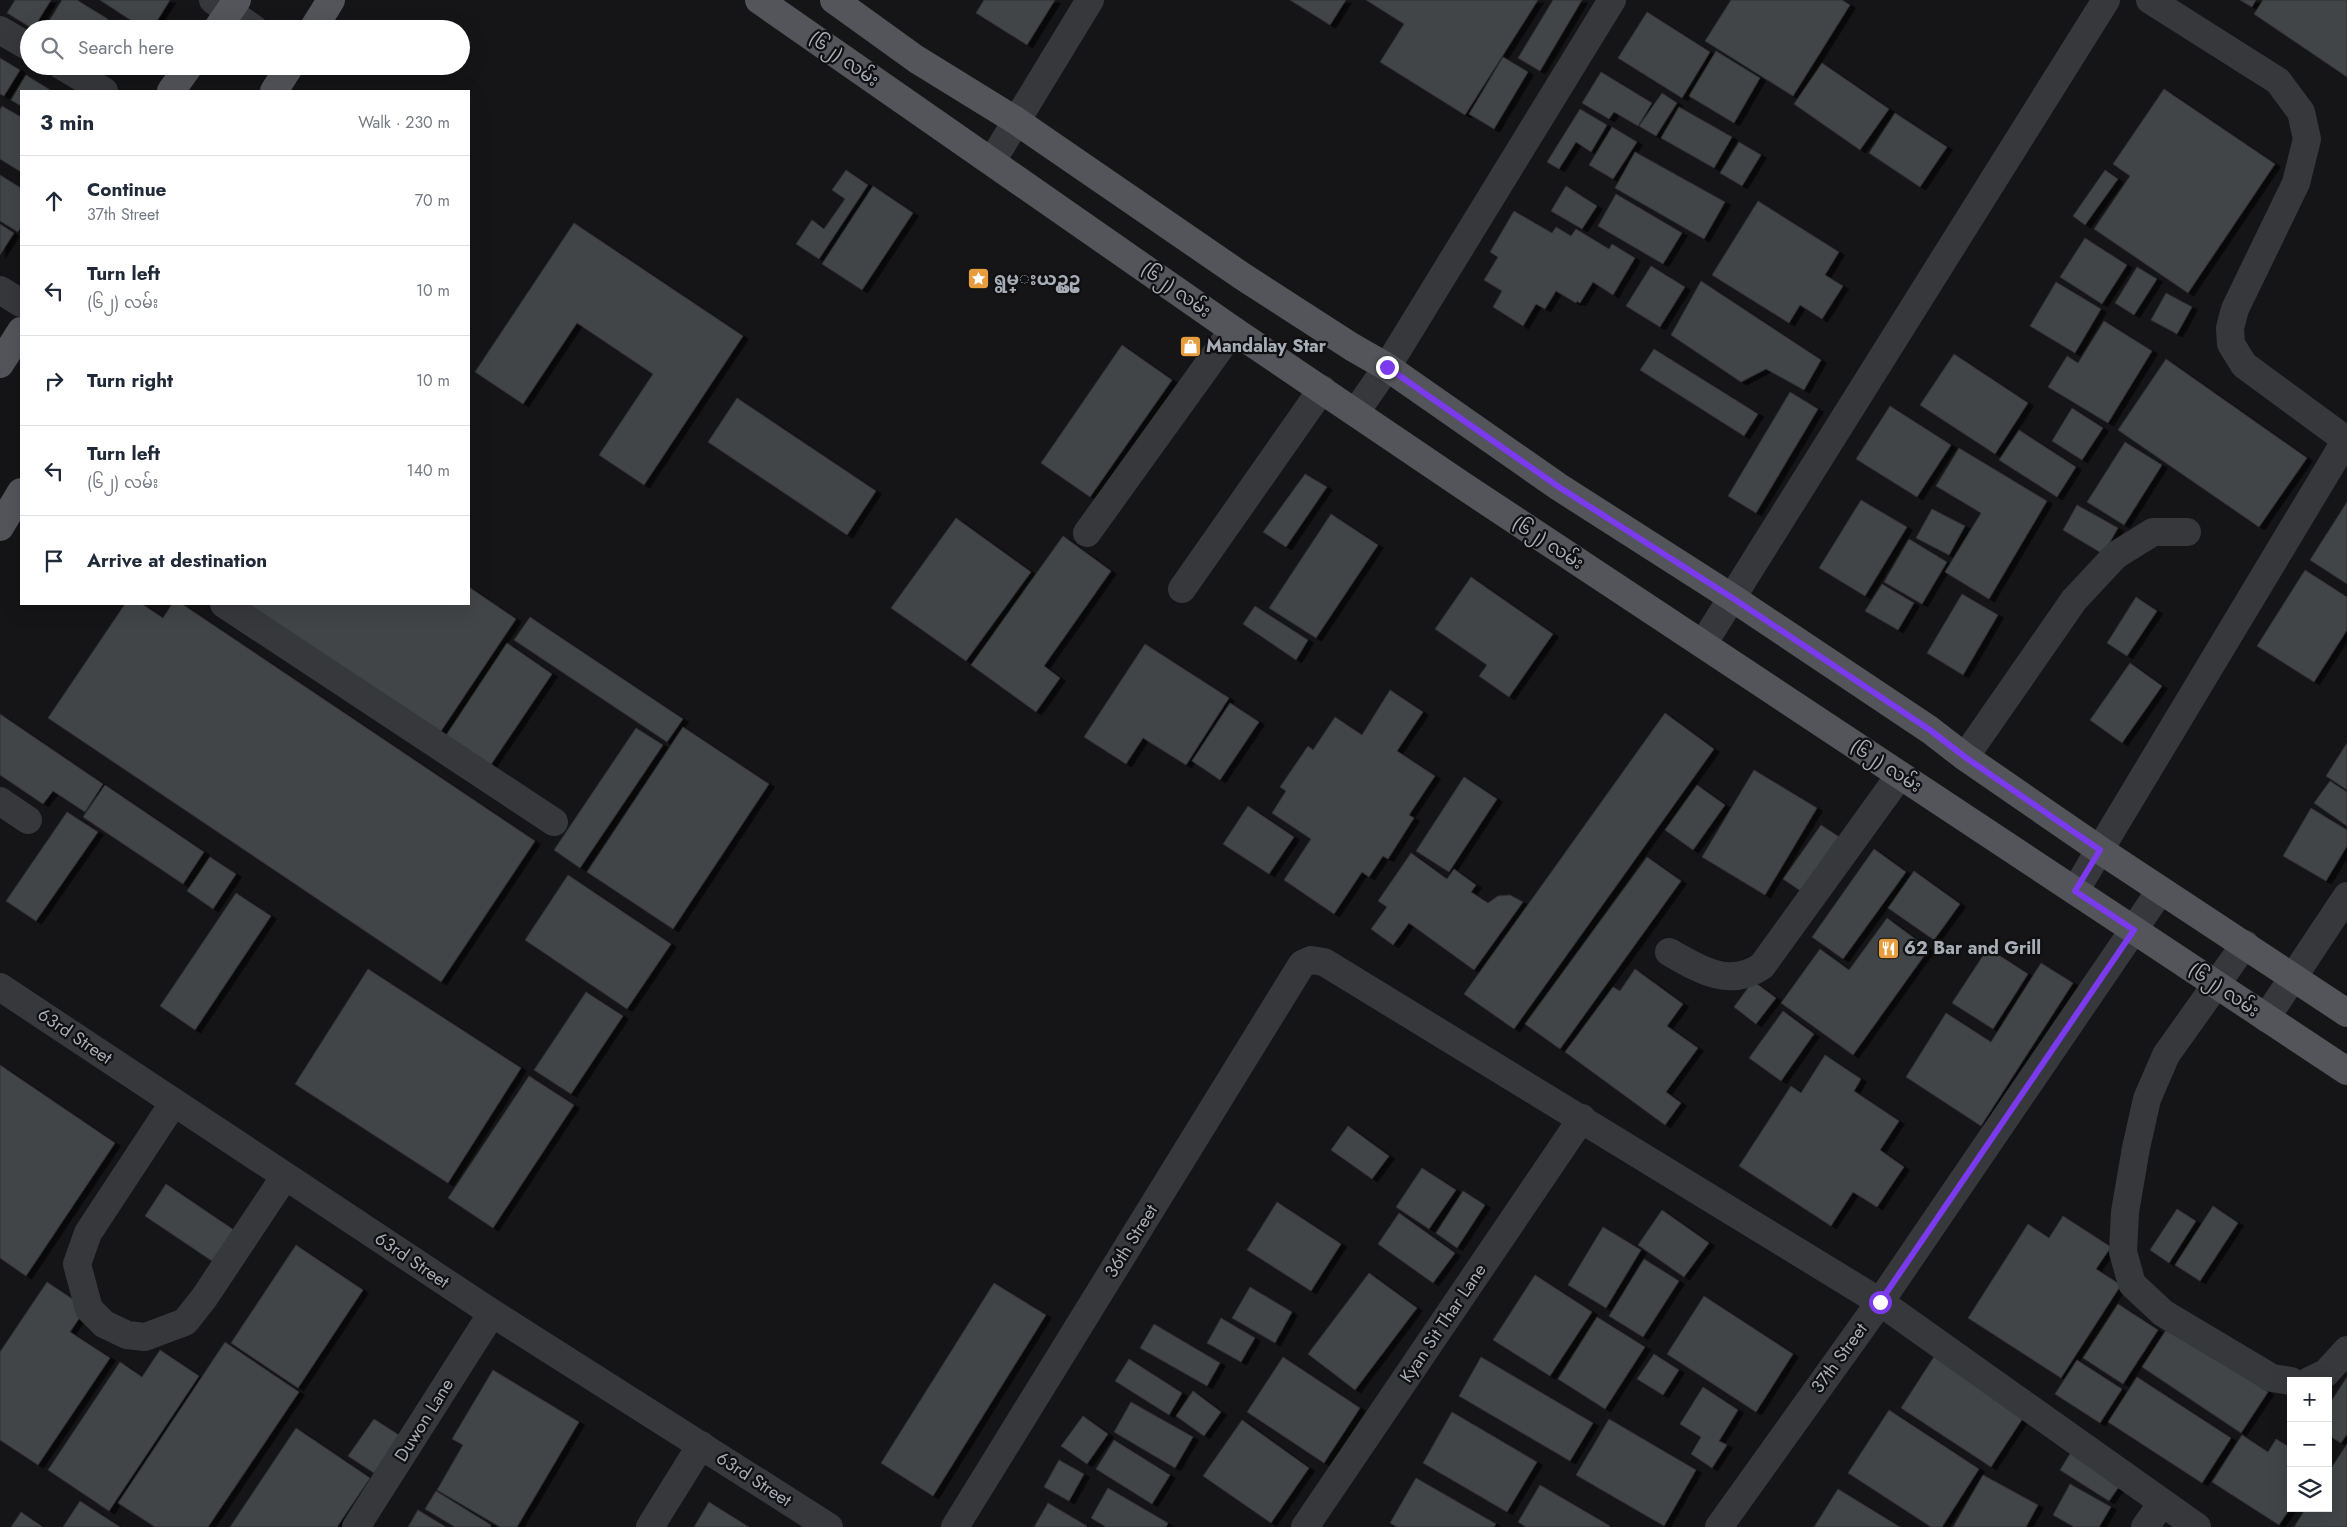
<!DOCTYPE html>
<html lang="en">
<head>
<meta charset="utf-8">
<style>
	:root { --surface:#fff; --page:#f2f2f3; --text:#1f2937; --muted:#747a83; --line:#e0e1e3 }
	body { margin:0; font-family:Jost,"Noto Sans Myanmar",sans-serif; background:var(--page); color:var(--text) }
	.controls { position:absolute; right:15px; bottom:15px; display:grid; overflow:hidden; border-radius:0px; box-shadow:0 5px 20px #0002 }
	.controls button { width:45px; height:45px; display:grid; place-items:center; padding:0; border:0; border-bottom:1px solid var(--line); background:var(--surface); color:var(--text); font:25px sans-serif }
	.stop { position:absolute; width:15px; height:15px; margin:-11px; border:4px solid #7c3aed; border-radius:50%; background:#fff }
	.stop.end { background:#7c3aed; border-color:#fff; box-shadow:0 1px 5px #0008 }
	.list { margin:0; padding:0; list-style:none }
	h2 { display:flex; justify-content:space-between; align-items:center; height:65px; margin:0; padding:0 20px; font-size:21px }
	h2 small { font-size:16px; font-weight:400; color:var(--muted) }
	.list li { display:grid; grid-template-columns:32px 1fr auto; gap:15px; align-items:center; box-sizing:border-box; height:90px; padding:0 20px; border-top:1px solid var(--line) }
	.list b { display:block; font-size:19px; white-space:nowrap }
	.list p { margin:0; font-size:16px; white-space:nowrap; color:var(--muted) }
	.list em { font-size:16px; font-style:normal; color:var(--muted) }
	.icon { flex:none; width:28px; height:28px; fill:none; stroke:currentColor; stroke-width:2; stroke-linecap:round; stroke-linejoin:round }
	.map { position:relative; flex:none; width:2347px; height:1527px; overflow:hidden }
	.search { position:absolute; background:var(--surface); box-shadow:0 5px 20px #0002; left:20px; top:20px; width:450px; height:55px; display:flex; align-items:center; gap:12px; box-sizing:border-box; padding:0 18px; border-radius:28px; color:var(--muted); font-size:19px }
	.panel { position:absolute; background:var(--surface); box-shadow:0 5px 20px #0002; left:20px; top:90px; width:450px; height:515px; border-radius:0px }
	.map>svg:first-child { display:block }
	.building { fill:#424447; stroke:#2f3033; filter:url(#shadow) }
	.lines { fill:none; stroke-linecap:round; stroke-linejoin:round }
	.minor { stroke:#36383c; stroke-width:28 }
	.major { stroke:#53555b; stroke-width:28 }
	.route { stroke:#7c3aed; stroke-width:6 }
	.labels { text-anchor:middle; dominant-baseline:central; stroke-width:4.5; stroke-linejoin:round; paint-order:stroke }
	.street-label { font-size:18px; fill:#a8aeb6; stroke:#101012 }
	.poi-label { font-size:18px; font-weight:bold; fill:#a8aeb6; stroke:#101012; text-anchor:start }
</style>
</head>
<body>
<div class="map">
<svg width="2347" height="1527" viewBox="0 0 2347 1527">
	<defs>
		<filter id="shadow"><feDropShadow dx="5.5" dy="3" stdDeviation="0" flood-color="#0009"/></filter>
	</defs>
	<rect width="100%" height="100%" fill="#151517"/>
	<path class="building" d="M15,0H51L33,29L7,13Z
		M62,0H77L124,29H44Z
		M100,0H170L152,29H144Z
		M984,0H1055L1027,45L976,13Z
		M1290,0H1346L1330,25Z
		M1366,0H1538L1465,115L1380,62L1404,24Z
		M1553,0H1582L1540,71L1518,58Z
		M1731,0H1842L1850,5L1793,96L1705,41Z
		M2240,0H2256L2252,7Z
		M2263,0H2347V77L2254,14Z
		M1647,12L1710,52L1682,98L1618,58Z
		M1716,51L1760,78L1734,123L1689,96Z
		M1503,57L1528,72L1494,129L1469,114Z
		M0,58L20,70L4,96L0,94Z
		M1822,63L1889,109L1860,150L1794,104Z
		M103,66H116L112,72Z
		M1601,72L1652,103L1638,126L1614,112L1609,119L1582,103Z
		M26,75L52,91H21V106L11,100Z
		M2164,89L2275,164L2188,293L2094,229L2130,176L2113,164Z
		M1662,93L1677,103L1656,136L1639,126Z
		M2,106L21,117V172L0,159V110Z
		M1679,107L1732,137L1714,168L1661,138Z
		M1580,109L1607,125L1591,152L1576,142L1559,169L1547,162Z
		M1895,113L1947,147L1920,187L1869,153Z
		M1612,127L1637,142L1613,179L1589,165Z
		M1739,142L1761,155L1742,186L1720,173Z
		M1635,152L1725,202L1704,239L1615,188Z
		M846,170L868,185L819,259L796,244L812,220L824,229L845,199L832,190Z
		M2105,170L2118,179L2085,225L2073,216Z
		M0,175L21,188V227L18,232L0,221Z
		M873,186L913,213L862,290L822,264Z
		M1566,186L1597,206L1582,229L1551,211Z
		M1616,194L1682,233L1663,264L1598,226Z
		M1758,201L1839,252L1825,275L1843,286L1822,319L1800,305L1789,323L1712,275Z
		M1514,211L1552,233L1556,227L1571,236L1576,229L1609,249L1612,244L1635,258L1613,295L1593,282L1580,303L1577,301L1576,303L1556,291L1545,309L1536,304L1523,326L1493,307L1502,291L1484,280L1498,257L1490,252Z
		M574,223L743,336L644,485L599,455L653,374L577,323L523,404L475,372Z
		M0,224L14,233L0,255Z
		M2085,238L2127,265L2102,304L2060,277Z
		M1651,266L1685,287L1660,327L1626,306Z
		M2137,267L2157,279L2134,315L2115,303Z
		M1701,281L1821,360L1804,390L1766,369L1741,382L1671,335Z
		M2056,282L2101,309L2075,353L2030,326Z
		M2166,293L2192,307L2177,334L2151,320Z
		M2104,321L2152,351L2108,423L2048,387L2067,356L2078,363Z
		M1122,345L1172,380L1090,497L1041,463Z
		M1654,349L1758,414L1744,436L1640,370Z
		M1954,354L2028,403L1995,454L1920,405Z
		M2166,359L2307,458L2259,527L2118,430Z
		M1790,392L1818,409L1756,513L1728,496Z
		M737,398L876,491L847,535L708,442Z
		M1890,406L1951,445L1917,497L1856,459Z
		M2072,408L2103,428L2082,460L2052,441Z
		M2019,430L2076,467L2057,497L1999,460Z
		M2125,442L2162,465L2124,525L2087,502Z
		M1959,448L2047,501L1989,599L1945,572L1981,513L1936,486Z
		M1305,474L1327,487L1286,547L1263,532Z
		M1861,500L1907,527L1865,596L1819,568Z
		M2347,502V584L2310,560Z
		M2077,505L2118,528L2103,554L2063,530Z
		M1932,509L1965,526L1949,555L1916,538Z
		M1331,514L1378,545L1316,638L1269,608Z
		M956,518L1031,572L966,661L891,608Z
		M1063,536L1111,571L1044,666L1060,678L1036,712L971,665Z
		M1909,539L1947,562L1922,604L1884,582Z
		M2305,570L2347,597V630L2314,682L2257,646Z
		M1471,577L1553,634L1509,697L1479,676L1487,665L1435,629Z
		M1882,584L1914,603L1898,630L1865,611Z
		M469,587L516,619L437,737L238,604H469Z
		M1962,594L1998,615L1963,675L1927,653Z
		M2136,597L2157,611L2127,656L2107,643Z
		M125,604H142L163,618L172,604H182L535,841L441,982L48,718Z
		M1255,606L1308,640L1296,660L1243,624Z
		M530,617L683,719L667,742L514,640Z
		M507,643L552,674L490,766L445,737Z
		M1145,644L1229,698L1186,765L1143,738L1126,764L1084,737Z
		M2130,663L2162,686L2122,743L2090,720Z
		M1390,690L1423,712L1397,751L1435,776L1409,815L1414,818L1388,859L1383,856L1369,877L1362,872L1334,914L1284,880L1311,839L1272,813L1286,791L1280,787L1308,746L1313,750L1335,717L1362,735Z
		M1230,703L1259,722L1220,780L1192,761Z
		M1665,713L1714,749L1514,1029L1464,994Z
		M0,714L103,784L85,812L53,791L43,804L0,775Z
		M683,727L769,784L673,929L587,872Z
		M636,728L663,745L580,868L554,850Z
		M2347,743V790L2326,776Z
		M1754,770L1817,808L1765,895L1702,857Z
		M1464,777L1497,799L1449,872L1416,851Z
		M2330,781L2347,792V826L2314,803Z
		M105,785L204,852L183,884L83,817Z
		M1697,785L1725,805L1693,850L1665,830Z
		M1248,806L1294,837L1269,874L1223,844Z
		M2311,808L2347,830V846L2326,881L2283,856Z
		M67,812L98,832L36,921L6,901Z
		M1821,825L1847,842L1808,896L1783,879Z
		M1874,849L1906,872L1843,959L1812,937Z
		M1411,853L1447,879L1454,869L1476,885L1471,892L1488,903L1498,896L1510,895L1523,902L1474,970L1409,923L1393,945L1371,929L1387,907L1378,901Z
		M210,857L236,874L213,909L187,891Z
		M1647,857L1681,881L1560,1049L1525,1024Z
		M1914,871L1960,904L1934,940L1888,908Z
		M568,875L671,944L627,1009L525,940Z
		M236,893L271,916L195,1030L160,1006Z
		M1887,918L1929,949L1853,1055L1781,1003L1820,949L1849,970Z
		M1988,948L2028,974L1993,1029L1952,1003Z
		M2041,963L2073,983L1981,1126L1906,1077L1946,1013L1991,1042Z
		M368,969L521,1068L448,1183L295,1084Z
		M1635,969L1683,1004L1667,1026L1698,1048L1666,1092L1681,1103L1665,1125L1565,1052L1613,987L1620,991Z
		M1753,981L1776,998L1756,1024L1734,1007Z
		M586,992L623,1016L571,1094L534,1070Z
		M1783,1011L1814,1034L1781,1081L1749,1058Z
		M1825,1055L1861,1079L1854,1091L1899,1121L1880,1150L1904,1167L1877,1207L1853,1192L1831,1226L1739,1166L1791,1086L1801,1093Z
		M0,1065L115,1143L26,1276L0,1258Z
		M529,1076L574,1105L493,1228L448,1198Z
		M1348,1126L1389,1156L1372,1179L1331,1150Z
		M1422,1168L1456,1190L1429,1229L1396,1207Z
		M166,1184L234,1230L212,1261L145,1216Z
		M1463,1191L1485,1205L1457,1248L1436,1233Z
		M1277,1202L1341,1244L1311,1291L1247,1250Z
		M2213,1206L2238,1223L2200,1281L2175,1265Z
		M2177,1209L2196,1221L2169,1263L2150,1250Z
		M1662,1210L1709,1243L1684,1277L1638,1245Z
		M1399,1213L1455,1253L1433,1283L1378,1244Z
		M2063,1216L2111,1247L2096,1269L2121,1285L2061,1378L1968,1318L2028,1224L2049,1238Z
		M1603,1227L1641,1250L1606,1308L1568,1285Z
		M296,1245L363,1290L298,1388L231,1343Z
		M1644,1259L1679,1281L1643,1337L1609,1316Z
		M1369,1273L1417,1308L1355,1390L1308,1354Z
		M1535,1275L1592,1312L1550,1376L1493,1340Z
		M47,1282L86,1308L70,1332L110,1358L38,1465L0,1440V1352Z
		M994,1283L1046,1315L933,1496L881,1463Z
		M1250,1287L1292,1312L1275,1343L1232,1318Z
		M1704,1296L1793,1354L1756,1412L1667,1354Z
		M2118,1304L2158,1330L2123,1384L2083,1358Z
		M1597,1317L1645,1347L1605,1409L1558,1379Z
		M1221,1318L1255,1338L1241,1362L1207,1343Z
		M1154,1324L1220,1363L1207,1386L1140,1348Z
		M2168,1327L2268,1392L2241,1433L2142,1367Z
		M225,1342L299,1392L208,1527H155L118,1503Z
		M160,1350L199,1376L109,1511L48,1470L120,1362L142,1377Z
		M1937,1352L2027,1412L1991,1467L1901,1408Z
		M1654,1354L1679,1370L1663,1395L1637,1379Z
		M1283,1357L1360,1408L1324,1463L1247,1412Z
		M1481,1357L1593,1423L1570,1461L1459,1396Z
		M1129,1359L1182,1393L1169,1415L1115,1381Z
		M2077,1360L2122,1389L2100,1423L2055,1394Z
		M493,1370L579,1422L517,1527H500L437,1490L463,1445L452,1439Z
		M2137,1377L2231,1438L2202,1483L2108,1422Z
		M2347,1377V1434L2341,1443L2328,1435V1406Z
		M1703,1387L1738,1410L1719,1441L1727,1445L1712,1468L1691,1454L1701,1437L1680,1424Z
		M1193,1391L1221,1412L1204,1436L1176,1416Z
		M1131,1402L1193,1437L1175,1468L1114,1432Z
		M1889,1410L1979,1469L1942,1527H1931L1848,1473Z
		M1452,1412L1537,1462L1507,1512L1423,1463Z
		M1083,1416L1108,1434L1087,1464L1061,1446Z
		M374,1419L399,1435L374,1473L348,1456Z
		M1609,1419L1696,1470L1664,1526L1576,1475Z
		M1242,1420L1309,1468L1271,1523L1203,1476Z
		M296,1428L370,1478L337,1527H230Z
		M2242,1435L2268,1452L2276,1439L2291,1448V1507L2279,1525L2212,1482Z
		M1114,1440L1170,1475L1152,1504L1096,1469Z
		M2347,1444V1527H2294L2306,1508H2328V1473Z
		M2073,1449L2123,1481L2109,1501L2060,1470Z
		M1059,1460L1084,1474L1069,1501L1044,1487Z
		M1983,1475L2038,1505L2026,1527H1953Z
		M1416,1478L1496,1524L1494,1527H1397L1390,1523Z
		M2070,1484L2111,1507L2099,1527H2074L2053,1515Z
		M1540,1485L1610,1526L1609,1527H1526L1518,1522Z
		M1108,1488L1168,1523L1166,1527H1106L1091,1518Z
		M1838,1489L1900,1527H1814Z
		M436,1491L491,1525L490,1527H455L425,1509Z
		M80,1501L120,1527H63Z
		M709,1502L749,1527H694Z
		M1048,1503L1087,1526L1086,1527H1034Z
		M418,1510L446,1527H408Z
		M21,1512L43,1527H11Z"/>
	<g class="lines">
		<path class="minor" d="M213,0L254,29
			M0,30L29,47
			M62,66L104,91
			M992,161L1090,0
			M0,290L21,303
			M1356,412L1387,367L1612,0
			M1087,533L1233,330
			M1182,589L1322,389
			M224,604L554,822
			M1703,644L2106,0
			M1965,757L2074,600L2116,555L2153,532H2187
			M0,801L28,820
			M2075,891L2346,440L2244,365L2231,344L2230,328L2235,309L2296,183L2307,139L2301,112L2278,81L2150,0
			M2245,944L2166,1055L2147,1099L2136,1148L2125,1212L2123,1252L2132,1284L2163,1313L2272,1378L2291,1381
			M1669,952C1699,969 1729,989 1762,966L1900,775
			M0,987L492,1313L829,1527
			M2266,1018L2347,896
			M174,1102L88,1233L77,1264L89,1309L104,1324L127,1335L145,1337L185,1322L204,1298L285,1176
			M2309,1381L2326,1373L2347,1350
			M356,1527L492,1313
			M650,1527L701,1445
			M955,1527L1302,964L1311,960L1324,962L1880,1302L2197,1527
			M1305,1527L1582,1118
			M1719,1527L1880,1302L2160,891
			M2145,1527L2162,1503"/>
		<path class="major" d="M759,0L1233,330L1465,487L2347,1071
			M834,0L916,59L1015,120L1242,276L1352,347L1387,367L1559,487L1731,597L1930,730L1965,757L2100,850L2347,1013
			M217,29L237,0
			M313,29L331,0
			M171,91L189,66
			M274,91L290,66
			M0,364L21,331
			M0,527L21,492"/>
	</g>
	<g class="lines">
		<path class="route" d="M1387,367L1559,487L1731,597L1930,730L1965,757L2100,850L2075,891L2134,930L1880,1302"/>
	</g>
	<defs>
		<symbol id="sight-square" viewBox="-11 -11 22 22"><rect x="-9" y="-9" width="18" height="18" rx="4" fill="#e79d3d" stroke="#101012"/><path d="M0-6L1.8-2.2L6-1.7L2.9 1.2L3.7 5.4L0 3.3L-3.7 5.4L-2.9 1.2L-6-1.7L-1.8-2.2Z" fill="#fff"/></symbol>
		<symbol id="shop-square" viewBox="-11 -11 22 22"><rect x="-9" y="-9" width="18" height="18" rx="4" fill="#e79d3d" stroke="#101012"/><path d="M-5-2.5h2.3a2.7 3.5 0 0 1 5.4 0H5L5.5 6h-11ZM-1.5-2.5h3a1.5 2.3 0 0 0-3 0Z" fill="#fff"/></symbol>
		<symbol id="restaurant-square" viewBox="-11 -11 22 22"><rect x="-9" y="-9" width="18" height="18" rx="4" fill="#e79d3d" stroke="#101012"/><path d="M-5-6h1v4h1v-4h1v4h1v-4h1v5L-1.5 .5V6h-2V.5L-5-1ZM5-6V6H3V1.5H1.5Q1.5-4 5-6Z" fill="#fff"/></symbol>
	</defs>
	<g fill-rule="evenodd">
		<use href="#sight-square" x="966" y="266" width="25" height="25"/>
		<use href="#shop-square" x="1178" y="334" width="25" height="25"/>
		<use href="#restaurant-square" x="1876" y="936" width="25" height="25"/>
	</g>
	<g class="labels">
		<g class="street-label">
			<text transform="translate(844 59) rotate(35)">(၆၂) လမ်း</text>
			<text transform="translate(1176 290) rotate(35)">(၆၂) လမ်း</text>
			<text transform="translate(1548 543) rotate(33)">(၆၂) လမ်း</text>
			<text transform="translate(1886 766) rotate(33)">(၆၂) လမ်း</text>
			<text transform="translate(2224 990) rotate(34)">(၆၂) လမ်း</text>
			<text transform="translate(75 1036) rotate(34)">63rd Street</text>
			<text transform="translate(1131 1241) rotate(-58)">36th Street</text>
			<text transform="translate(412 1260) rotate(34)">63rd Street</text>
			<text transform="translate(1443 1323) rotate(-56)">Kyan Sit Thar Lane</text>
			<text transform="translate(1839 1358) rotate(-54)">37th Street</text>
			<text transform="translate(424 1420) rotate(-58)">Duwon Lane</text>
			<text transform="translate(754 1479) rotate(33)">63rd Street</text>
		</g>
		<g class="poi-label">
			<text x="994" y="279">ရွမ္းယဥ္ယဥ္</text>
			<text x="1206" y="346">Mandalay Star</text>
			<text x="1904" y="948">62 Bar and Grill</text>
		</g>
	</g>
</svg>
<div class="controls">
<button>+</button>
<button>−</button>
<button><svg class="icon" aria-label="layers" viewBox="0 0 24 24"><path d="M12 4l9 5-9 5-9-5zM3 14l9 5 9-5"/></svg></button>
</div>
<div class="stop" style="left:1880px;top:1302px"></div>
<div class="stop end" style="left:1387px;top:367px"></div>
<div class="search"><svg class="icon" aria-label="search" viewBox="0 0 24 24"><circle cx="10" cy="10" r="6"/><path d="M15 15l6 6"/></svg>Search here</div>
<section class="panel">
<h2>3 min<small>Walk · 230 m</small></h2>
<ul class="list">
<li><svg class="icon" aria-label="ahead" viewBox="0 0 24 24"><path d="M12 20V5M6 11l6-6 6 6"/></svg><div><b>Continue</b><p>37th Street</p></div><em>70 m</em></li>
<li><svg class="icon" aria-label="left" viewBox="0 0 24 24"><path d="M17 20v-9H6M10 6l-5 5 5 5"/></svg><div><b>Turn left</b><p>(၆၂) လမ်း</p></div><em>10 m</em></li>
<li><svg class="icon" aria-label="right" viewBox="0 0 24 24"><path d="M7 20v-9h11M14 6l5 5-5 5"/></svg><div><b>Turn right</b></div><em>10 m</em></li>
<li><svg class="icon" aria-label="left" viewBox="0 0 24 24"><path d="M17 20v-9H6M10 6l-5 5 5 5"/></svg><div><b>Turn left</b><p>(၆၂) လမ်း</p></div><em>140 m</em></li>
<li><svg class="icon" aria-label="arrive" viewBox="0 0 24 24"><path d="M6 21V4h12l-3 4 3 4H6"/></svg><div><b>Arrive at destination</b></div></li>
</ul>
</section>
</div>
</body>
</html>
